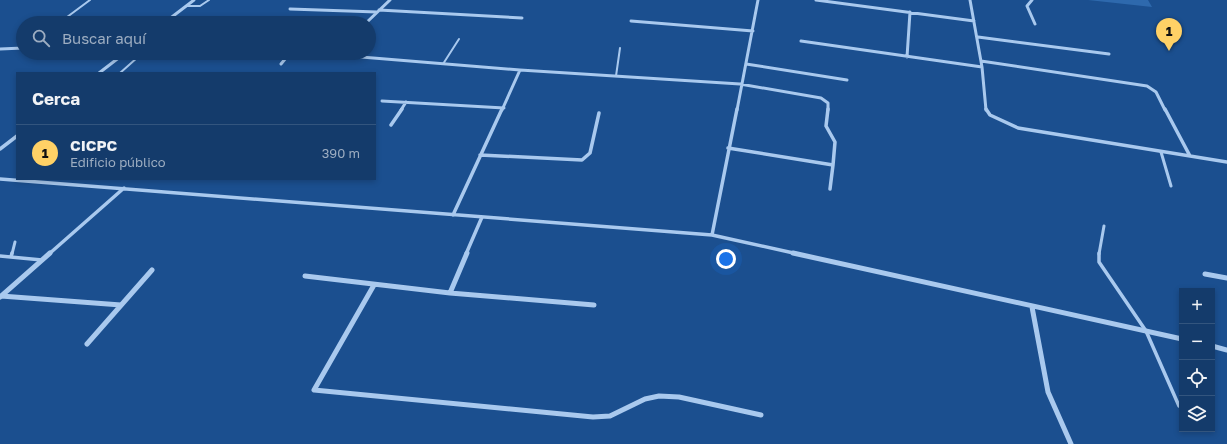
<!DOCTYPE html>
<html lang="es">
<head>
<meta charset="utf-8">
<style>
	:root { --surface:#143b6b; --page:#1d4271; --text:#f1f3f6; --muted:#9dadc1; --line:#33557e; --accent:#ffd166 }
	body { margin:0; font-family:"Golos Text",sans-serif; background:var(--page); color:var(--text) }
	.controls { position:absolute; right:12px; bottom:12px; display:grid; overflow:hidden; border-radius:0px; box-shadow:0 2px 6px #0003 }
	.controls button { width:36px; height:36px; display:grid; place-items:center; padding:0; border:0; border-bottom:1px solid var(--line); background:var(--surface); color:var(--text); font:20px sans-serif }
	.you { position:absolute; left:726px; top:259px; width:14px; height:14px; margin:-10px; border:3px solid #fff; border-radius:50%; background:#1a73e8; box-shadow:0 0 0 6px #1a73e833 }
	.badge { display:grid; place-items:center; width:26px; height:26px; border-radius:50%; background:var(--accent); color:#111; font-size:13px; font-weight:700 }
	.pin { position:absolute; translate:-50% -33px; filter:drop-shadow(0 1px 2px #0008) }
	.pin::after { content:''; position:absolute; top:21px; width:14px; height:12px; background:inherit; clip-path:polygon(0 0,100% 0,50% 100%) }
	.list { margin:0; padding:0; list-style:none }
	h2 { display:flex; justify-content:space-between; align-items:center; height:52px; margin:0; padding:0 16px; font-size:17px }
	h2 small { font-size:13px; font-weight:400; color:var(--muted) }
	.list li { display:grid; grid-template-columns:26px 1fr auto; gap:12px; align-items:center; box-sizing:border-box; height:56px; padding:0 16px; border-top:1px solid var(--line) }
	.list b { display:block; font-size:15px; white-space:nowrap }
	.list p { margin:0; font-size:13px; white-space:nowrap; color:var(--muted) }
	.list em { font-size:13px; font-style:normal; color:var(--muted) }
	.icon { flex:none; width:22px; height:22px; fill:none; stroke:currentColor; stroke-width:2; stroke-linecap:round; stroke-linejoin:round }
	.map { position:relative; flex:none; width:1227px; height:444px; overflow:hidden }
	.search { position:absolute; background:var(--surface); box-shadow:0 2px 6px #0003; left:16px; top:16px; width:360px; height:44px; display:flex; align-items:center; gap:10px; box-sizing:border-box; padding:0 14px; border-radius:22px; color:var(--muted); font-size:15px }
	.panel { position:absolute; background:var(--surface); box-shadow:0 2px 6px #0003; left:16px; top:72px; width:360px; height:108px; border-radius:0px }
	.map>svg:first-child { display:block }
	.green { fill:#2e69ad }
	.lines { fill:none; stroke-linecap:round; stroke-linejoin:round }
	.lane-far2 { stroke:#a9c9ee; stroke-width:2 }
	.lane-far1 { stroke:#a9c9ee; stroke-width:3 }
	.lane { stroke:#a9c9ee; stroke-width:3.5 }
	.street-far2 { stroke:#a9c9ee; stroke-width:3 }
	.street-far1 { stroke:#a9c9ee; stroke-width:3.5 }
	.street { stroke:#a9c9ee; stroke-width:5 }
</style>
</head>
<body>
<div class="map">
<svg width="1227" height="444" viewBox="0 0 1227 444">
	<rect width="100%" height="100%" fill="#1b4f8f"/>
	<path class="green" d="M1088,0H1148L1152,7Z"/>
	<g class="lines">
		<path class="lane-far2" d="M186,6H200L209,0
			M59,23L90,0
			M92,23L97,21L121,20
			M443,64L459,39
			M120,73L138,57L122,55
			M616,76L620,48"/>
		<path class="lane-far1" d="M1161,152L1171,186
			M12,254L15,242
			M1099,254L1104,226"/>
		<path class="lane" d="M1099,253V262L1146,331L1179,406
			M0,256L42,260
			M11,257L12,253"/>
		<path class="street-far2" d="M816,0L974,21
			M970,0L982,67L986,110
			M1032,0L1027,6L1035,24
			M290,9L377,12
			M379,10L522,18
			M631,21L753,31
			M164,23L194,0
			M366,23L390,0
			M978,37L1109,54
			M801,41L982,67
			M0,49L23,48
			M342,53L349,56L520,70L740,84L821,98L828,103V110
			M907,57L910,12
			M981,61L1147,86L1156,92L1165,110
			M281,64L290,53
			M746,64L847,80
			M99,73L125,53
			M382,101L504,108
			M401,110L406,102
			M502,110L520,70
			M737,110L758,0"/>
		<path class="street-far1" d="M986,109L990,115L1018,128L1227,162
			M1165,109L1190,156
			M391,125L402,109
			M728,148L833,165L835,142L826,126L828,109
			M0,149L17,136
			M480,155L582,160L590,153L599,113
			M0,179L712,235L798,254
			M830,189L833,165
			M453,215L502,109
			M712,235L737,109
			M49,254L124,188
			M466,254L482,217"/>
		<path class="street" d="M793,253L1182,339
			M1205,274L1227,278
			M305,276L450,293L594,305
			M374,285L314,390L593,417L610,416L645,399L659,396L679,397L761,415
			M450,293L467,253
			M1,296L121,305
			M0,297L50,253
			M1032,307L1048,392L1071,444
			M87,344L152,270
			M1212,346L1227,350"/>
	</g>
</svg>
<div class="controls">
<button>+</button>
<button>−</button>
<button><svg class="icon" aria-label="locate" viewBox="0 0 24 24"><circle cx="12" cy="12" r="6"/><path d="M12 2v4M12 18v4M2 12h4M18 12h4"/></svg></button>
<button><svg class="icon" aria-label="layers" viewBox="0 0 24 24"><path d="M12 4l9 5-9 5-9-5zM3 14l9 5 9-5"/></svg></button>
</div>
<div class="you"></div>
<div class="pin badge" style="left:1169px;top:51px">1</div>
<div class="search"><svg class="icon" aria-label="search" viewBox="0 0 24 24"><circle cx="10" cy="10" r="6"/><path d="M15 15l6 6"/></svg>Buscar aquí</div>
<section class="panel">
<h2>Cerca<small></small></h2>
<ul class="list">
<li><span class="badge">1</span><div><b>CICPC</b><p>Edificio público</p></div><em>390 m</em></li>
</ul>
</section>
</div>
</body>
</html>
